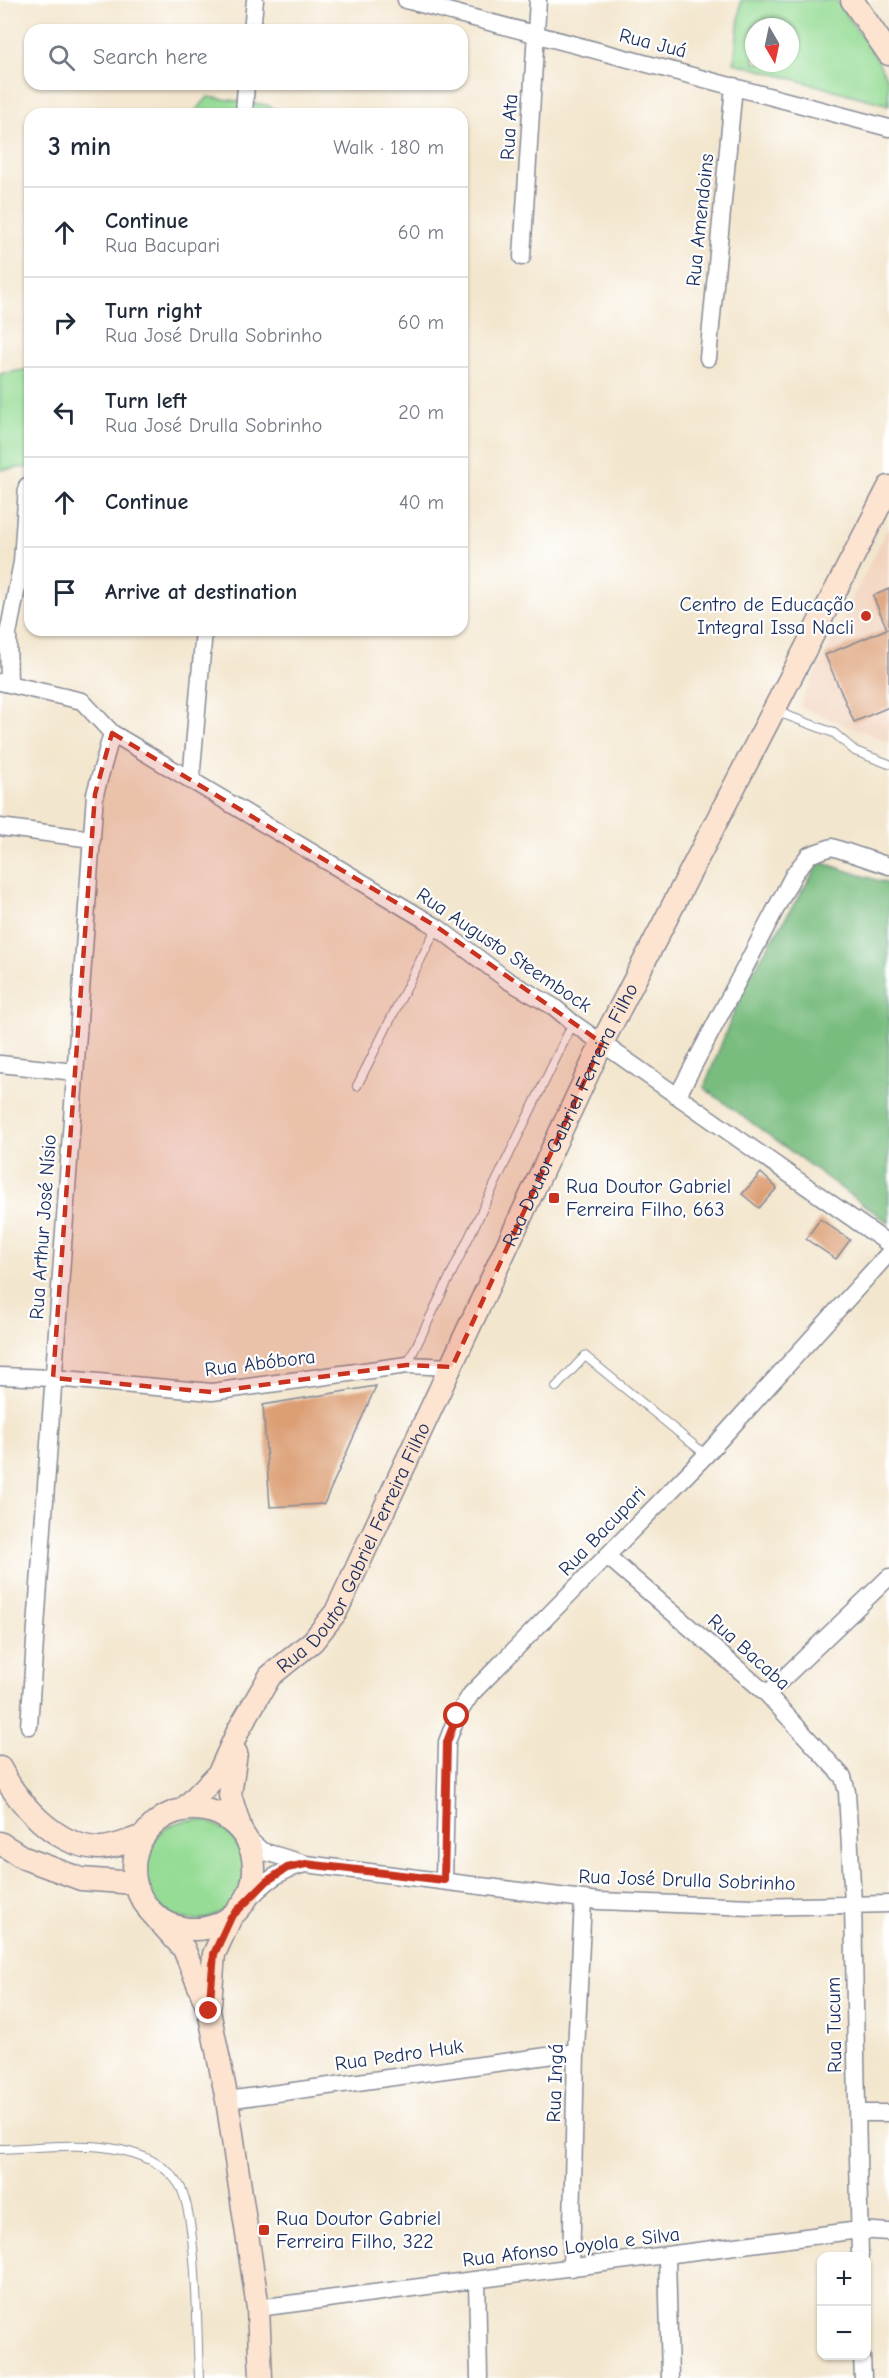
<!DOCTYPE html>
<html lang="en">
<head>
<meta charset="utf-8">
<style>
	:root { --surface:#fff; --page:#f6f6f7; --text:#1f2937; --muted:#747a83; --line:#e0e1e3 }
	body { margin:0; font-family:"Comic Neue",sans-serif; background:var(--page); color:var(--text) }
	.controls { position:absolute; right:18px; bottom:18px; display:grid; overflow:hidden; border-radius:12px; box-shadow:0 2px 4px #0004 }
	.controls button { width:54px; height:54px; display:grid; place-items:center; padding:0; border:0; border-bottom:2px solid var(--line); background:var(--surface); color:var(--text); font:30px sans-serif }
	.compass { position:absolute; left:745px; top:18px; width:54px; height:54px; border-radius:50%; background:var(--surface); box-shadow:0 2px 4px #0004; rotate:171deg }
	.stop { position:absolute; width:18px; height:18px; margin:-14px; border:4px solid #c8321e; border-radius:50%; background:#fff }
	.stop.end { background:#c8321e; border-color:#fff; box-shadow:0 2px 6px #0008 }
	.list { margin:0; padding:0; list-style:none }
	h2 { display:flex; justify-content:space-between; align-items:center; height:78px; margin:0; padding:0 24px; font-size:26px }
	h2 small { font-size:20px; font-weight:400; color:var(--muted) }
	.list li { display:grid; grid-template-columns:39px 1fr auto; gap:18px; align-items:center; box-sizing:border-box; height:90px; padding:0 24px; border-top:2px solid var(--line) }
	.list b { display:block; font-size:22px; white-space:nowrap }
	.list p { margin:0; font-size:20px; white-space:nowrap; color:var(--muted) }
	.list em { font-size:20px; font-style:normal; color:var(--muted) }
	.icon { flex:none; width:33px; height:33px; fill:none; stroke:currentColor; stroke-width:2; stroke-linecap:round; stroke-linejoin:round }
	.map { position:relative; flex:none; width:889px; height:2378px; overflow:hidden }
	.search { position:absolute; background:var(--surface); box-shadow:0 2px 4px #0004; left:24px; top:24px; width:444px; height:66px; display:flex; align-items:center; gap:15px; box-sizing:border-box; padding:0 21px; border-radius:18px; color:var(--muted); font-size:22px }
	.panel { position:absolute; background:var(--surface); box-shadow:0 2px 4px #0004; left:24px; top:108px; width:444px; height:528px; border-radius:18px }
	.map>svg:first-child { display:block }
	.built { fill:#f2d4be }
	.green { fill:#96dc95; stroke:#58867a; stroke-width:1.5; fill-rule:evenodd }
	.forest { fill:#78bc7e; stroke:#4a766e; stroke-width:1.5 }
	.building { fill:#dc9e73 }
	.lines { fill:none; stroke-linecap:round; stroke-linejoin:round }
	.lane-casing { stroke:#878a96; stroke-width:10 }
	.street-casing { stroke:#878a96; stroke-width:19 }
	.secondary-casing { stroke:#878a96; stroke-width:25 }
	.lane { stroke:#fff; stroke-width:8 }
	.street { stroke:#fff; stroke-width:16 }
	.secondary { stroke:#fde4d1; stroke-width:22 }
	.route { stroke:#c8321e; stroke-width:8 }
	.marked { fill:#c8321e; fill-opacity:0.2; stroke:#c8321e; stroke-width:4.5; stroke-dasharray:12 8; stroke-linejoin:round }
	.poi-dot { fill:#c8321e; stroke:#fff; stroke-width:2 }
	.labels { text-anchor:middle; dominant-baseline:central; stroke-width:4.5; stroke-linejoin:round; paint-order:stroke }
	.street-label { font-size:20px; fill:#1b2f5e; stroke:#fff }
	.poi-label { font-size:20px; fill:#1b2f5e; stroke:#fff; text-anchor:start }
</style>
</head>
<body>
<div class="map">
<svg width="889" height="2378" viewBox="0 0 889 2378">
	<rect width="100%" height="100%" fill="#fff"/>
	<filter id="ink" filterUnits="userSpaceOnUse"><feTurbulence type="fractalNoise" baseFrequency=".0167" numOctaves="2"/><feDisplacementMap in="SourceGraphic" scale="12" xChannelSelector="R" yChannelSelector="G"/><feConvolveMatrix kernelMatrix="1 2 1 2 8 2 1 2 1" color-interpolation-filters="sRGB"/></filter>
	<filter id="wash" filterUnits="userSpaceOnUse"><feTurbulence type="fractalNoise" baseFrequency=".008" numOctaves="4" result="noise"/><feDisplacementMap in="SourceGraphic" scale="24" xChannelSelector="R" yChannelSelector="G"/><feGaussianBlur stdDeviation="1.35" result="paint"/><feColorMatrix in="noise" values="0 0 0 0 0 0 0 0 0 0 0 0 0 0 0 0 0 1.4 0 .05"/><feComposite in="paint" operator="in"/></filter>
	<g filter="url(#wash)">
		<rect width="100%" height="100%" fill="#f3e6ce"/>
		<path class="built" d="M889,525V742L799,707Z"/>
		<path class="green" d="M741,0H836L874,54L888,81L889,105L734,63ZM754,27H790V63H754Z
			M208,97L267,105L282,114H193Z
			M30,369V467L0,470V374Z
			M144 1870a50 50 0 1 1 100 0a50 50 0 1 1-100 0Z"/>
		<path class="forest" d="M820,862L889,884V1223L704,1088L745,984Z"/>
		<g id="blocks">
			<path class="building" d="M889,589V707L854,722L825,655L887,629L873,596Z
				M761,1173L777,1188L759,1208L742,1194Z
				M820,1219L850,1240L836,1259L806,1239Z
				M376,1386L324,1504L270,1507L263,1405Z"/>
		</g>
	</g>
	<g filter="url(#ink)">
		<use href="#blocks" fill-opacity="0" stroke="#878a96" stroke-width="1.5"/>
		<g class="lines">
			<defs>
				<path id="lane" d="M775,711L834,733L855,751L889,764
					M357,1086L437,927
					M407,1365L573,1023
					M556,1387L585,1356L706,1455
					M0,2149C33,2148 78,2143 110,2148C136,2152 163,2161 178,2183C198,2210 197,2339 199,2378"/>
				<path id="street" d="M406,0L889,128
					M252,30L255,0
					M244,114L246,84
					M522,257L538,0
					M708,358L734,86
					M0,682L82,701L112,733L437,927L507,980L554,1007L573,1023L889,1244
					M9,683L8,634L22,562L27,486
					M191,781L204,630
					M0,827L92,839
					M0,1064L75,1072
					M678,1095L794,874L809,855L832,847L889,866
					M0,1376L53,1378L212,1392L407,1365L452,1367
					M607,1556L767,1694L843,1777L847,1792L853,1904L860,2256
					M767,1694L889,1577
					M29,1726L95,794L112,733
					M245,1836L262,1851L306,1864L599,1901L752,1907L889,1904
					M444,1880L447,1742L457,1716L471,1694L706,1455L889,1253
					M245,1903C264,1883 277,1871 305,1864
					M227,2100L576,2052
					M857,2113H889
					M667,2255L670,2378
					M571,2268L576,2052L583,1899
					M477,2280L479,2378
					M258,2308L859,2230L889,2232
					M862,2356L863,2378"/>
				<g id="secondary">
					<path d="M852,0L889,54"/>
					<path d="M236,1753L230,1795L241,1830"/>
					<path d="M0,1768C18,1804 56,1846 98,1848C112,1849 130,1840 144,1836"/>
					<circle cx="194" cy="1869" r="60"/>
					<path id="s1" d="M184,1809L219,1773L239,1729L270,1676L313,1641L336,1612L602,1043L889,487"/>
					<path d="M0,1843L24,1858L81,1879L135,1883"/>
					<path d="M149,1910L184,1949L209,2011L227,2100L258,2308L261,2378"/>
					<path d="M210,2004L214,1954L231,1917"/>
				</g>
			</defs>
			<use href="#lane" class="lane-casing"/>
			<use href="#street" class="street-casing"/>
			<use href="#secondary" class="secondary-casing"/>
			<use href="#lane" class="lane"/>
			<use href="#street" class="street"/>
			<use href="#secondary" class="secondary"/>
		</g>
	</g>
	<g class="lines" filter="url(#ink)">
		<path class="route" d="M209,2011L214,1954L231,1917L267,1881L287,1868L306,1864L444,1880L447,1742L457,1716"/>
	</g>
	<path class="marked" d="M112,733L437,927L602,1043L452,1367L407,1365L212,1392L53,1378L95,794Z"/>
	<g class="poi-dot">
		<circle cx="866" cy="616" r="6"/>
		<rect x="548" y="1192" width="12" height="12" rx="3"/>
		<rect x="258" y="2224" width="12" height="12" rx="3"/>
	</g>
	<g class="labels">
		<g class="street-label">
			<text transform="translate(653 43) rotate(14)">Rua Juá</text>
			<text transform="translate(509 127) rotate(-87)">Rua Ata</text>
			<text transform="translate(700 220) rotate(-84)">Rua Amendoins</text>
			<text transform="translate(504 950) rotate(34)">Rua Augusto Steembock</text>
			<text stroke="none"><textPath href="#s1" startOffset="802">Rua Doutor Gabriel Ferreira Filho</textPath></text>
			<text transform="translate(43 1227) rotate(-86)">Rua Arthur José Nísio</text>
			<text transform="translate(260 1363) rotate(-7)">Rua Abóbora</text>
			<text transform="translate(602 1531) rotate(-46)">Rua Bacupari</text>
			<text stroke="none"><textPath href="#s1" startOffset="316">Rua Doutor Gabriel Ferreira Filho</textPath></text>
			<text transform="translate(749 1652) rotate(42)">Rua Bacaba</text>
			<text transform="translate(687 1880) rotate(2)">Rua José Drulla Sobrinho</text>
			<text transform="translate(834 2025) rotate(-91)">Rua Tucum</text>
			<text transform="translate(399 2055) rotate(-8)">Rua Pedro Huk</text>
			<text transform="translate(555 2083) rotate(-88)">Rua Ingá</text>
			<text transform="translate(571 2247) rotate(-7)">Rua Afonso Loyola e Silva</text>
		</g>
		<g class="poi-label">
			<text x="854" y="604" text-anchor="end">Centro de Educação<tspan x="854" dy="23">Integral Issa Nacli</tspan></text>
			<text x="566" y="1186">Rua Doutor Gabriel<tspan x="566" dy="23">Ferreira Filho, 663</tspan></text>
			<text x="276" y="2218">Rua Doutor Gabriel<tspan x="276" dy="23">Ferreira Filho, 322</tspan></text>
		</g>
	</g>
</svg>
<div class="controls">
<button>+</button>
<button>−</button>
</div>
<svg class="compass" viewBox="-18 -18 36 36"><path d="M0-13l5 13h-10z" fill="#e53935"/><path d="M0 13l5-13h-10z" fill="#747a83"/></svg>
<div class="stop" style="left:457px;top:1716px"></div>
<div class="stop end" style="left:209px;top:2011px"></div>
<div class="search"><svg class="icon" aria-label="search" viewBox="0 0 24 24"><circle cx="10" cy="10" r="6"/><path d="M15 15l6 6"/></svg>Search here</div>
<section class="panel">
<h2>3 min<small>Walk · 180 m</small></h2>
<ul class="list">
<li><svg class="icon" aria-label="ahead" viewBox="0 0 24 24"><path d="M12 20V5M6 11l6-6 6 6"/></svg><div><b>Continue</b><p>Rua Bacupari</p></div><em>60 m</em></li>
<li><svg class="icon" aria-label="right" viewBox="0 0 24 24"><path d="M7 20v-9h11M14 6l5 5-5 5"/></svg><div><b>Turn right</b><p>Rua José Drulla Sobrinho</p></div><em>60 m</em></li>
<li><svg class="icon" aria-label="left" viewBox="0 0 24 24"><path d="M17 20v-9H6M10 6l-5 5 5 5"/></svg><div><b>Turn left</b><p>Rua José Drulla Sobrinho</p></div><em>20 m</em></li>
<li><svg class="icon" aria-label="ahead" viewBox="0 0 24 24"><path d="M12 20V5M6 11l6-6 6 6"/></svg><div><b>Continue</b></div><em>40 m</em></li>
<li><svg class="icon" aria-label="arrive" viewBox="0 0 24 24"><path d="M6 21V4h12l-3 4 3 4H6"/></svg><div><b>Arrive at destination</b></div></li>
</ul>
</section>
</div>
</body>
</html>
